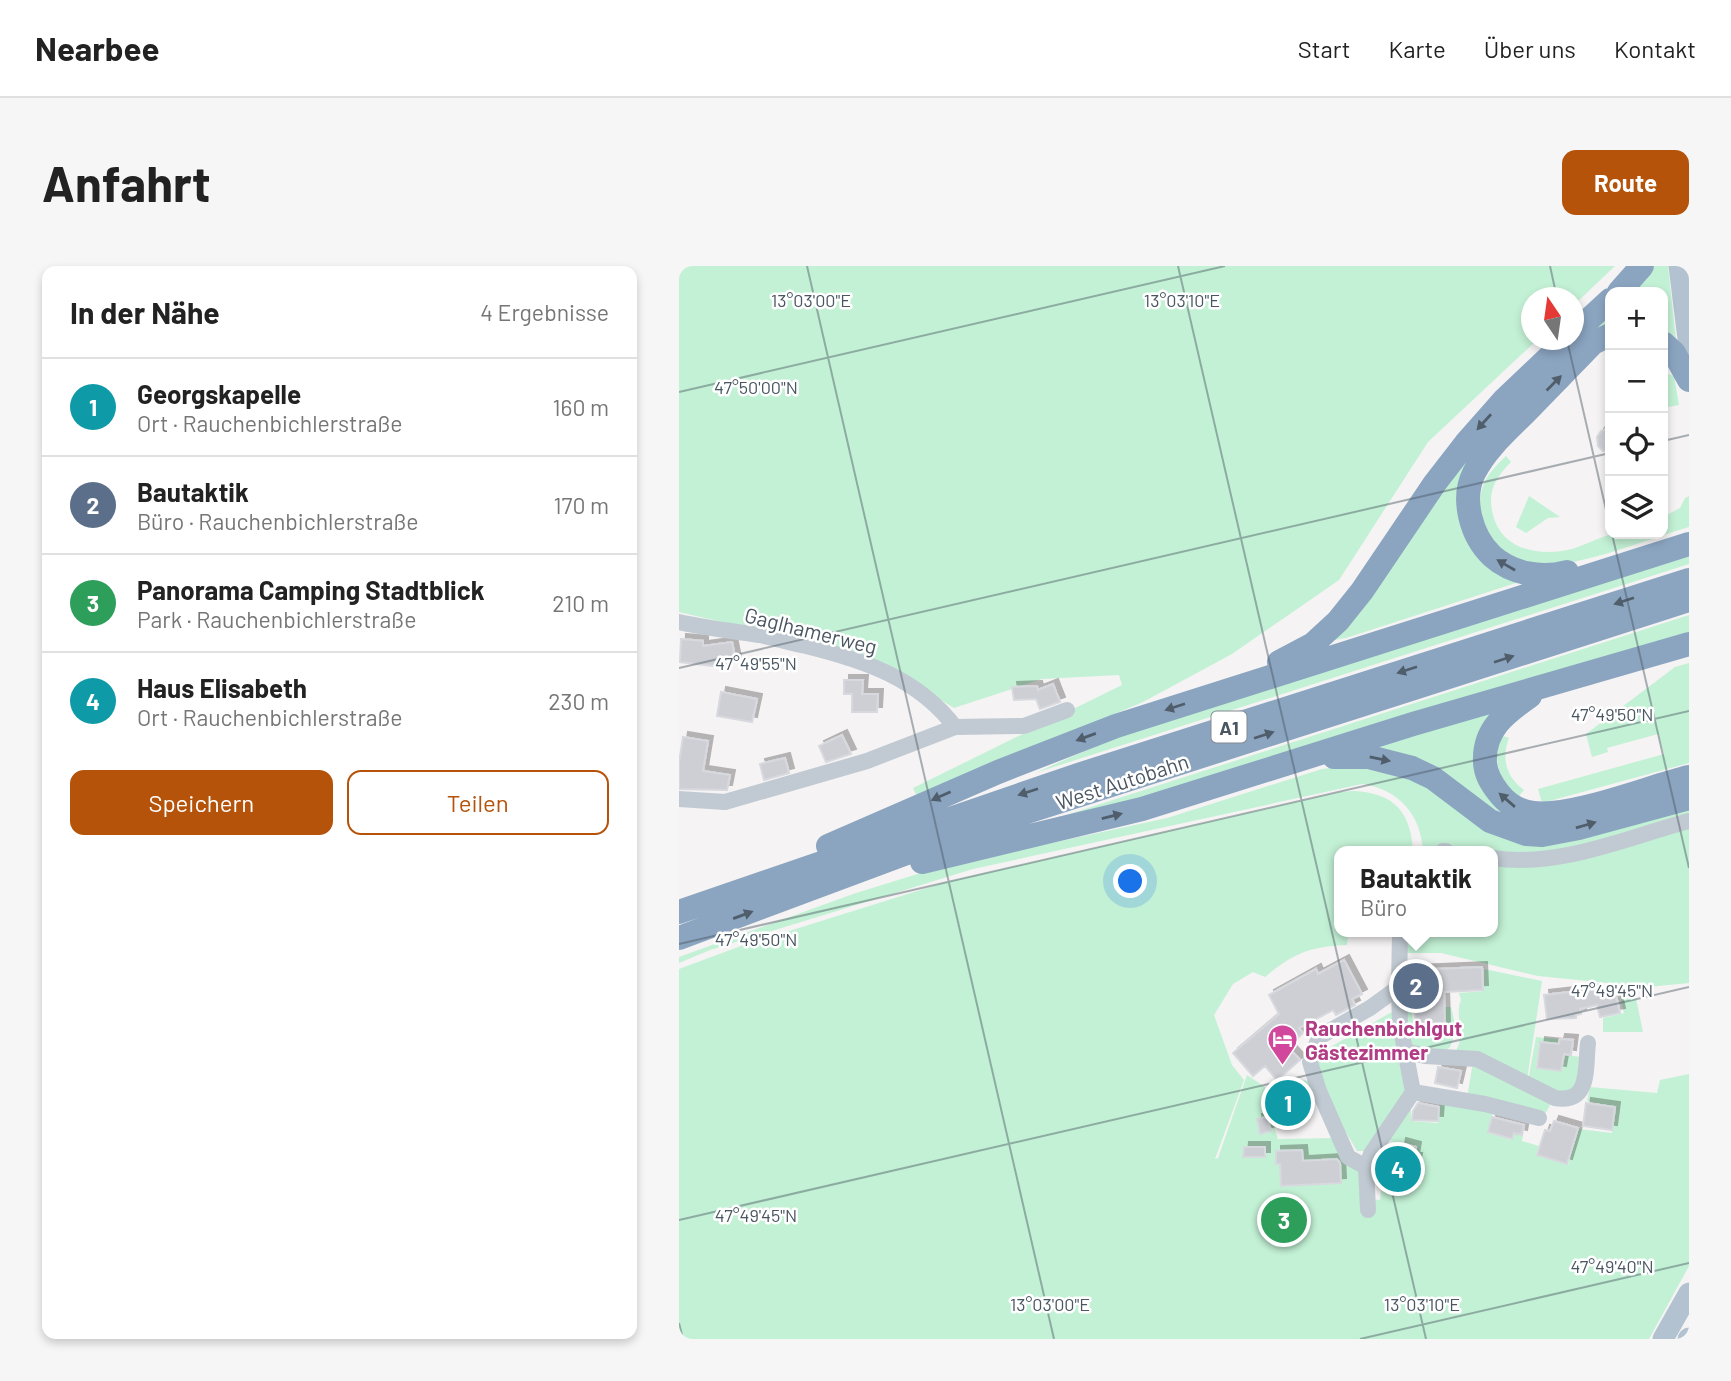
<!DOCTYPE html>
<html lang="de">
<head>
<meta charset="utf-8">
<style>
	:root { --surface:#fff; --page:#f6f6f6; --text:#222; --muted:#767676; --line:#e0e0e0; --accent:#b45309 }
	body { margin:0; font-family:Barlow,sans-serif; background:var(--page); color:var(--text) }
	.controls { position:absolute; right:21px; top:21px; display:grid; overflow:hidden; border-radius:14px; box-shadow:0 4px 10px #0003 }
	.controls button { width:63px; height:63px; display:grid; place-items:center; padding:0; border:0; border-bottom:2px solid var(--line); background:var(--surface); color:var(--text); font:35px sans-serif }
	.compass { position:absolute; left:842px; top:21px; width:63px; height:63px; border-radius:50%; background:var(--surface); box-shadow:0 4px 10px #0003; rotate:347deg }
	.you { position:absolute; left:452px; top:616px; width:24px; height:24px; margin:-18px; border:5px solid #fff; border-radius:50%; background:#1a73e8; box-shadow:0 0 0 10px #1a73e833 }
	.badge { display:grid; place-items:center; width:46px; height:46px; border-radius:50%; background:var(--accent); color:#fff; font-size:23px; font-weight:700 }
	.pin { position:absolute; translate:-50% -50%; border:4px solid #fff; box-shadow:0 2px 7px #0006 }
	.popup { position:absolute; left:655px; top:580px; width:164px; height:91px; box-sizing:border-box; display:grid; place-content:center; border-radius:14px; background:var(--surface); filter:drop-shadow(0 2px 5px #0005); font-size:23px; white-space:nowrap; color:var(--muted) }
	.popup b { font-size:26px; color:var(--text) }
	.popup::after { content:''; position:absolute; left:50%; top:100%; margin-left:-14px; border:14px solid transparent; border-top-color:var(--surface) }
	.list { margin:0; padding:0; list-style:none }
	h2 { display:flex; justify-content:space-between; align-items:center; height:91px; margin:0; padding:0 28px; font-size:30px }
	h2 small { font-size:23px; font-weight:400; color:var(--muted) }
	.list li { display:grid; grid-template-columns:46px 1fr auto; gap:21px; align-items:center; box-sizing:border-box; height:98px; padding:0 28px; border-top:2px solid var(--line) }
	.list b { display:block; font-size:26px; white-space:nowrap }
	.list p { margin:0; font-size:23px; white-space:nowrap; color:var(--muted) }
	.list em { font-size:23px; font-style:normal; color:var(--muted) }
	.actions { display:flex; gap:14px; padding:21px 28px }
	.actions a { flex:1; padding:16px 0; border:2px solid var(--accent); border-radius:14px; text-align:center; font-size:24px; color:var(--accent) }
	.actions .main { background:var(--accent); color:#fff }
	.icon { flex:none; width:38px; height:38px; fill:none; stroke:currentColor; stroke-width:2; stroke-linecap:round; stroke-linejoin:round }
	.map { position:relative; flex:none; width:1010px; height:1073px; overflow:hidden; border-radius:14px }
	header { display:flex; align-items:center; gap:42px; box-sizing:border-box; height:98px; padding:0 35px; background:var(--surface); border-bottom:2px solid var(--line) }
	header strong { font-size:33px }
	nav { display:flex; gap:38px; margin-inline-start:auto; font-size:24px }
	.intro { display:flex; align-items:center; justify-content:space-between; box-sizing:border-box; height:168px; padding:0 42px }
	h1 { margin:0; font-size:49px }
	.button { padding:18px 32px; border-radius:14px; background:var(--accent); color:#fff; font-size:24px; font-weight:700 }
	main { display:flex; gap:42px; padding:0 42px }
	aside { flex:1; background:var(--surface); border-radius:14px; box-shadow:0 4px 10px #0003 }
	.map>svg:first-child { display:block }
	.green { fill:#c3f1d5 }
	.building { fill:#cdcfd5; stroke:#d7d9de; stroke-width:2; filter:url(#shadow) }
	.lines { fill:none; stroke-linecap:round; stroke-linejoin:round }
	.minor { stroke:#c1cad2; stroke-width:16 }
	.major { stroke:#b3c2d1; stroke-width:21 }
	.highway { stroke:#8ba5c1; stroke-width:24 }
	.oneway { fill:#505e6b }
	.ticks { fill:none; stroke:#4a5661; stroke-width:2; stroke-opacity:0.45 }
	.labels { text-anchor:middle; dominant-baseline:central; stroke-width:5; stroke-linejoin:round; paint-order:stroke }
	.shield { fill:#fff; stroke:#808990; stroke-width:2 }
	.shield-label { font-size:19px; font-weight:bold; fill:#4a5661 }
	.street-label { font-size:21px; fill:#4a5661; stroke:#fff }
	.hotel-label { font-size:21px; font-weight:bold; fill:#b23c85; stroke:#fff; text-anchor:start }
	.ticks-label { font-size:18px; text-anchor:middle; fill:#4a5661; stroke:#fff; stroke-width:5; stroke-linejoin:round; paint-order:stroke }
</style>
</head>
<body>
<header>
<strong>Nearbee</strong>
<nav><a>Start</a><a>Karte</a><a>Über uns</a><a>Kontakt</a></nav>
</header>
<div class="intro"><h1>Anfahrt</h1><a class="button">Route</a></div>
<main>
<aside>
<h2>In der Nähe<small>4 Ergebnisse</small></h2>
<ul class="list">
<li><span class="badge" style="background:#0f9aa8">1</span><div><b>Georgskapelle</b><p>Ort · Rauchenbichlerstraße</p></div><em>160 m</em></li>
<li><span class="badge" style="background:#5c6f8a">2</span><div><b>Bautaktik</b><p>Büro · Rauchenbichlerstraße</p></div><em>170 m</em></li>
<li><span class="badge" style="background:#2e9e5b">3</span><div><b>Panorama Camping Stadtblick</b><p>Park · Rauchenbichlerstraße</p></div><em>210 m</em></li>
<li><span class="badge" style="background:#0f9aa8">4</span><div><b>Haus Elisabeth</b><p>Ort · Rauchenbichlerstraße</p></div><em>230 m</em></li>
</ul>
<div class="actions"><a class="main">Speichern</a><a>Teilen</a></div>
</aside>
<div class="map">
<svg width="1010" height="1073" viewBox="0 0 1010 1073">
	<defs>
		<filter id="shadow"><feDropShadow dx="5" dy="-5" stdDeviation="0" flood-color="#0004"/></filter>
	</defs>
	<rect width="100%" height="100%" fill="#f5f3f3"/>
	<path class="green" d="M0,0H936L895,39L894,32H852V74H858L749,176L660,314L553,388L464,436L238,531L234,522L443,419L440,409L363,413L275,442L189,390L0,346Z
		M970,0H989L998,83L984,69V26H954Z
		M931,48V62C901,75 880,101 857,123C812,167 755,217 801,283C807,293 817,302 825,312L831,306L849,313L667,372L644,376C692,336 722,278 756,227C790,178 830,134 873,94C891,78 908,58 931,48Z
		M984,106L995,110L1000,139L989,141L986,127L984,126Z
		M827,190L832,196C816,212 808,226 814,249C822,281 853,289 883,285C901,283 917,271 935,268C950,265 968,268 984,268V251L1001,242L1006,232L1010,230V261C969,273 894,304 854,299C840,297 821,285 814,274C809,267 801,260 801,251C800,220 805,211 827,190Z
		M850,230L881,251L869,252L847,267L837,261Z
		M1010,286V298L356,507L442,469Z
		M1010,349V371L484,527L353,560Z
		M1010,397V497L863,537L859,523L985,488L979,468L928,482L929,486L913,491L907,468L996,401Z
		M820,441L799,486L857,562L680,484Z
		M821,469L830,472C822,492 827,511 845,524L839,531C820,517 813,492 821,469Z
		M682,498L725,506L814,566L1010,542V717L969,721L859,710L762,687H726L727,666H814V585H744C742,549 720,523 683,518L294,603L31,684L0,697V691L177,627L258,602L488,552L643,503Z
		M675,525C715,527 732,546 734,585H660V666H669L668,679C632,680 613,688 586,711L574,706L554,718L535,749L553,799L565,814L536,893L539,892L568,809L586,821L591,850L599,873L659,872L680,899L693,933L701,934L703,919L732,922L739,893L736,892L738,881L705,874L732,834V855L759,857L761,833L814,845L809,867L833,874L835,867L844,870L843,875L860,880L857,889L889,899L900,863L933,867L937,841L908,835L911,821L978,827L981,814L1010,808V1000L970,1073H0V703L62,680L267,616L661,526Z
		M805,703L863,715L848,814L776,786C788,769 775,751 782,734L780,727L805,725Z
		M939,722L955,723L964,766H924V752L945,747Z
		M765,741H772C776,756 778,768 771,781L763,787L732,781L724,746H733L735,766L766,764Z
		M713,746L729,823L687,885H678C662,856 634,823 639,788Z
		M857,771L879,773V777L860,776L857,802L883,805L885,789L903,791L900,822L893,829L849,815Z
		M794,796L874,834L866,848L788,832Z
		M622,814L629,815L637,832L635,837C613,849 606,856 594,830L600,823L605,832L602,834L606,843H613L614,839L604,822Z"/>
	<path class="building" d="M931,162V185H924L919,180L918,171L922,165Z
		M2,373L24,375V380L53,376L57,396L34,400L1,396Z
		M165,414H184L183,428H199L198,446H173V428H165Z
		M374,418L381,436L361,443L357,433L335,434L333,421L358,420L359,424Z
		M42,426L78,433L73,456L38,450Z
		M163,469L172,488L147,496L140,480Z
		M4,471L29,475L24,505L51,509L48,524L0,523V497Z
		M106,492L110,507L85,514L81,498Z
		M665,694L683,728L673,733L676,739L657,749L654,744L620,762L624,767L609,781L621,794L598,814L586,800L574,810L554,787L600,748L590,729L637,703L639,708Z
		M803,701L804,724L765,726L766,763L737,765L734,704Z
		M917,723L918,730L936,726L941,747L921,751L918,739L901,743L902,748L897,749V752L868,753L865,729L899,725V727Z
		M881,773L894,774L892,789L885,788L882,805L858,802L861,776L880,778Z
		M759,801L782,805L778,822L756,817Z
		M739,837L760,841L759,855L733,854L734,845Z
		M907,837L936,841L933,864L904,860Z
		M588,851L592,865L581,868L578,853Z
		M813,851L845,859L843,869L835,867L833,873L809,866Z
		M875,855L899,862L888,898L858,889L866,864L871,865Z
		M722,877L737,881L735,892H738L732,921L701,914L707,886L720,888Z
		M565,881H586V891H564Z
		M623,884L624,895L658,893L661,897L662,917L602,920L601,898H597V885Z"/>
	<g class="lines">
		<path class="minor" d="M0,356C27,362 53,365 80,369C96,372 112,377 127,380C184,394 239,412 276,461
			M0,533L46,536L188,495L276,461L345,460L388,444
			M764,585H767
			M814,592C880,602 946,572 1010,555
			M727,785L746,790L798,793L876,832C912,838 906,802 909,777
			M734,826L806,838L860,852
			M687,901L692,888L734,826L721,758L720,721
			M689,944L687,901L669,891L640,825L631,796L640,771L691,742L720,721L721,666"/>
		<path class="major" d="M1000,0L1010,81
			M984,1073L1010,1027
			M1009,1073L1010,1072"/>
		<path class="highway" d="M940,26L963,0
			M894,68L931,34
			M984,77L995,87L1010,114
			M888,306C863,313 833,308 813,290C792,270 782,233 795,207C807,183 829,164 847,146C869,123 892,100 914,77L931,69
			M600,396L634,378L659,355L683,325L756,217L787,177L825,134L888,74
			M851,430C827,447 804,463 806,497C807,509 812,517 819,526C828,538 839,545 854,547C893,552 969,521 1010,511
			M655,491H690L733,502L754,512L811,555L847,568L863,569L900,562L1010,532
			M149,580L319,506L437,460L1010,278
			M243,596L463,543L734,458L1010,378
			M0,646L396,510L1010,314
			M0,672L276,569L1010,334"/>
	</g>
	<defs><path id="oneway-solid" d="M-6-.8H1V-3.2L6.5 0L1 3.2V.8H-6Z" transform="scale(1.75)"/></defs>
	<g class="oneway">
		<use href="#oneway-solid" transform="translate(875 117) rotate(-45)"/>
		<use href="#oneway-solid" transform="translate(805 156) rotate(132)"/>
		<use href="#oneway-solid" transform="translate(827 299) rotate(-150)"/>
		<use href="#oneway-solid" transform="translate(945 335) rotate(162)"/>
		<use href="#oneway-solid" transform="translate(825 393) rotate(-18)"/>
		<use href="#oneway-solid" transform="translate(728 404) rotate(162)"/>
		<use href="#oneway-solid" transform="translate(496 441) rotate(162)"/>
		<use href="#oneway-solid" transform="translate(585 469) rotate(-18)"/>
		<use href="#oneway-solid" transform="translate(407 471) rotate(160)"/>
		<use href="#oneway-solid" transform="translate(701 493) rotate(12)"/>
		<use href="#oneway-solid" transform="translate(349 526) rotate(162)"/>
		<use href="#oneway-solid" transform="translate(262 530) rotate(156)"/>
		<use href="#oneway-solid" transform="translate(828 534) rotate(-139)"/>
		<use href="#oneway-solid" transform="translate(433 550) rotate(-14)"/>
		<use href="#oneway-solid" transform="translate(907 559) rotate(-16)"/>
		<use href="#oneway-solid" transform="translate(64 649) rotate(-20)"/>
	</g>
	<path class="ticks" d="M128,0L375,1073M499,0L747,1073M871,0L878,32M888,74L931,261M0,126L546,0M984,175L1010,169M933,268L1010,602M0,402L931,187M0,678L1010,445M0,954L1010,721M0,1057L4,1073M681,1073L1010,997"/>
	<defs>
		<symbol id="hotel-pin" viewBox="-11 -11 22 30"><path d="M0 17L-7.5 6A9.5 9.5 0 1 1 7.5 6Z" fill="#d1479c" stroke="#fff"/><path d="M-6-4.5h1.5V1H6V5H4.5V3h-9V5H-6ZM-4 0a1.8 1.8 0 1 1 3.6 0ZM.5 0V-2.5h3Q6-2.5 6 0Z" fill="#fff"/></symbol>
	</defs>
	<g fill-rule="evenodd">
		<use href="#hotel-pin" x="586" y="756" width="35" height="47"/>
	</g>
	<g class="labels">
		<rect class="shield" x="532.5" y="445.5" width="35" height="31" rx="5"/>
		<g class="shield-label">
			<text x="550" y="461">A1</text>
		</g>
		<g class="street-label">
			<text transform="translate(132 364) rotate(14)">Gaglhamerweg</text>
			<text transform="translate(443 515) rotate(-18)">West Autobahn</text>
		</g>
		<g class="hotel-label">
			<text x="626" y="761">Rauchenbichlgut<tspan x="626" dy="24">Gästezimmer</tspan></text>
		</g>
	</g>
	<g class="ticks-label">
		<text x="132" y="41">13°03'00"E</text>
		<text x="503" y="41">13°03'10"E</text>
		<text x="77" y="128">47°50'00"N</text>
		<text x="77" y="404">47°49'55"N</text>
		<text x="933" y="455">47°49'50"N</text>
		<text x="77" y="680">47°49'50"N</text>
		<text x="933" y="731">47°49'45"N</text>
		<text x="77" y="956">47°49'45"N</text>
		<text x="933" y="1007">47°49'40"N</text>
		<text x="371" y="1045">13°03'00"E</text>
		<text x="743" y="1045">13°03'10"E</text>
	</g>
</svg>
<div class="controls">
<button>+</button>
<button>−</button>
<button><svg class="icon" aria-label="locate" viewBox="0 0 24 24"><circle cx="12" cy="12" r="6"/><path d="M12 2v4M12 18v4M2 12h4M18 12h4"/></svg></button>
<button><svg class="icon" aria-label="layers" viewBox="0 0 24 24"><path d="M12 4l9 5-9 5-9-5zM3 14l9 5 9-5"/></svg></button>
</div>
<svg class="compass" viewBox="-18 -18 36 36"><path d="M0-13l5 13h-10z" fill="#e53935"/><path d="M0 13l5-13h-10z" fill="#767676"/></svg>
<div class="you"></div>
<div class="pin badge" style="left:609px;top:837px;background:#0f9aa8">1</div>
<div class="pin badge" style="left:737px;top:720px;background:#5c6f8a">2</div>
<div class="popup"><b>Bautaktik</b>Büro</div>
<div class="pin badge" style="left:605px;top:954px;background:#2e9e5b">3</div>
<div class="pin badge" style="left:719px;top:903px;background:#0f9aa8">4</div>
</div>
</main>
</body>
</html>
